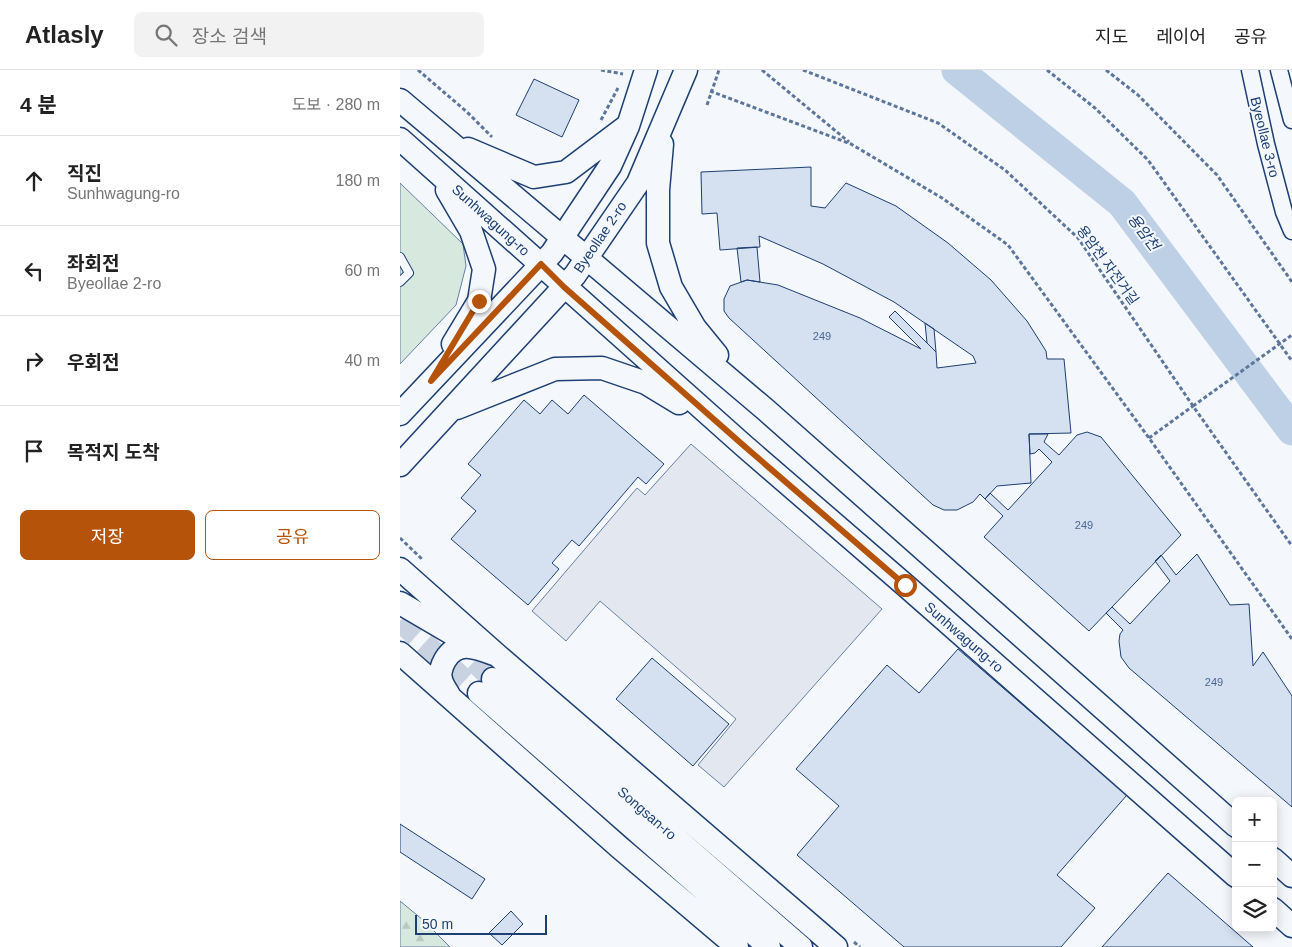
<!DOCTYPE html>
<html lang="ko">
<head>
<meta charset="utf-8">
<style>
	:root { --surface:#fff; --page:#f2f2f2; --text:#222; --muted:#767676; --line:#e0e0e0; --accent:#b45309 }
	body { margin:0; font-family:Helvetica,"Noto Sans KR",sans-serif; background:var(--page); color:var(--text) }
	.controls { position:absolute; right:15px; bottom:15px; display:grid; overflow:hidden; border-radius:8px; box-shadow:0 2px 12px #0003 }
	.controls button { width:45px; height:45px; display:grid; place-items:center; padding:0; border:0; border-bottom:1px solid var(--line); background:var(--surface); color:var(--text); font:25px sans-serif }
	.scale { position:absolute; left:15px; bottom:12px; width:132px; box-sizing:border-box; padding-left:5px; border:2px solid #1d3f73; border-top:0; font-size:14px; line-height:18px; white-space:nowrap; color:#1d3f73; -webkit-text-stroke:4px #f4f7fb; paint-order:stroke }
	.stop { position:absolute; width:15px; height:15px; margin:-11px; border:4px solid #b45309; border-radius:50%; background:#fff }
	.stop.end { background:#b45309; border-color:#fff; box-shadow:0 1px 5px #0008 }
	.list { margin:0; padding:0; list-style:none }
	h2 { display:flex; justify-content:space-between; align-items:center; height:65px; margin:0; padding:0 20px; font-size:21px }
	h2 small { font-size:16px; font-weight:400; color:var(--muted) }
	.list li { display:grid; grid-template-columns:32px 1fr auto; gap:15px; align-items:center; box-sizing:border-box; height:90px; padding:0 20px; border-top:1px solid var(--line) }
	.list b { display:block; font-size:19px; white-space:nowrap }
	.list p { margin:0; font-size:16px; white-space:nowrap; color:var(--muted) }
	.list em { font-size:16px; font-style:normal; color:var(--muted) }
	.actions { display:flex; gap:10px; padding:15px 20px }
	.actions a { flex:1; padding:11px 0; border:1px solid var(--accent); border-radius:8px; text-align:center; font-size:18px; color:var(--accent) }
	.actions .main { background:var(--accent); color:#fff }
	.icon { flex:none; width:28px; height:28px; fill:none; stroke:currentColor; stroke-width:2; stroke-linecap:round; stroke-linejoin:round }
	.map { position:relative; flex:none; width:892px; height:877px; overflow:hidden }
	header { display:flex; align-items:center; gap:30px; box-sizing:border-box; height:70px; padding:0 25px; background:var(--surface); border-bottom:1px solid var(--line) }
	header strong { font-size:24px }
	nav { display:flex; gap:28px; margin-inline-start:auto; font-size:18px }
	.search { width:350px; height:45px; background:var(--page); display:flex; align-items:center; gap:12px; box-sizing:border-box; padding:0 18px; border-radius:8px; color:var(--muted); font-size:19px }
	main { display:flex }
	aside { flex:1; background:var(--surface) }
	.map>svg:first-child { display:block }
	.grass { fill:#d7e8df; stroke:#687fa3 }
	.forest { fill:url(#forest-firs); stroke:#687fa3 }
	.parking { fill:#e3e8f0; stroke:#687fa3 }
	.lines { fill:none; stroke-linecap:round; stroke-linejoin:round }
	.river { stroke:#bed0e5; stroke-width:31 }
	.building { fill:#d5e0f0; stroke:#1d3f73 }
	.secondary-tunnel { stroke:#c9d2e0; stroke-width:22; stroke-dasharray:22 11; stroke-linecap:butt }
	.lane-casing { stroke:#1d3f73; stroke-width:10 }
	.street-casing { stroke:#1d3f73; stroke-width:19 }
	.secondary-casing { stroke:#1d3f73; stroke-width:25 }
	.path { stroke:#5e769c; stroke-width:3; stroke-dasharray:4 2.5; stroke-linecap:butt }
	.lane { stroke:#f4f7fb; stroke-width:8 }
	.street { stroke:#f4f7fb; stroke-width:16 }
	.secondary { stroke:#f4f7fb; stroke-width:22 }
	.path-bridge { stroke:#5e769c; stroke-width:3; stroke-dasharray:4 2.5; stroke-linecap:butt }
	.route { stroke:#b45309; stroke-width:6 }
	.labels { text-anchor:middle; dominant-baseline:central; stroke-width:4; stroke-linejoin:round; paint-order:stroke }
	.number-label { font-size:11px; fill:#4b6792 }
	.street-label { font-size:14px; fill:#1d3f73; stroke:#f4f7fb }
	.water-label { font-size:15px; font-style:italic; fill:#1d3f73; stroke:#f4f7fb }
</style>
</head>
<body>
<header>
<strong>Atlasly</strong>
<div class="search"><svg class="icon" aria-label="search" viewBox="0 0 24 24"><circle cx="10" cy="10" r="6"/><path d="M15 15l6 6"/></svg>장소 검색</div>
<nav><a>지도</a><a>레이어</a><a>공유</a></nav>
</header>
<main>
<aside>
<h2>4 분<small>도보 · 280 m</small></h2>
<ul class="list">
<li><svg class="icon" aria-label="ahead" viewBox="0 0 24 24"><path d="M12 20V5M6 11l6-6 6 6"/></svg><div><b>직진</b><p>Sunhwagung-ro</p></div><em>180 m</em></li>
<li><svg class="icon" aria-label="left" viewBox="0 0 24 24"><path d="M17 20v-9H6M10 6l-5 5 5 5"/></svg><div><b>좌회전</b><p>Byeollae 2-ro</p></div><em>60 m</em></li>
<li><svg class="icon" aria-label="right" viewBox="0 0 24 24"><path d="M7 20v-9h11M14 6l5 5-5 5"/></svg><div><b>우회전</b></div><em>40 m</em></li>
<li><svg class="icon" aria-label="arrive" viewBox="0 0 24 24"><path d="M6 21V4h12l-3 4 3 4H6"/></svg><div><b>목적지 도착</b></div></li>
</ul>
<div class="actions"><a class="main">저장</a><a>공유</a></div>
</aside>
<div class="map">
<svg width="892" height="877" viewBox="0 0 892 877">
	<defs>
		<pattern id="forest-firs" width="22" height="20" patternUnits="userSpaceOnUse" patternTransform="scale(1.25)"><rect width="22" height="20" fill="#d7e8df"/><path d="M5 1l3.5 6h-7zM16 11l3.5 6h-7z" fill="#b8c8c3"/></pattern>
	</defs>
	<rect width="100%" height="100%" fill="#f4f7fb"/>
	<path class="grass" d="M0,113L63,174L66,196L56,235L0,294Z"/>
	<path class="forest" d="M0,831L23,850L50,877H0Z"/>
	<path class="parking" d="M291,374L482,539L324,717L298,695L336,649L200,531L166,571L132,541L237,418L245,425Z"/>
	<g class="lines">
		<path class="river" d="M557,0L722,133L892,360"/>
	</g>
	<path class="building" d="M134,9L179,30L162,67L116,45Z
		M411,97V136L425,138L446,113L496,136L548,173L591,210L627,251L646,281L647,289H664L671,363L629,364L631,413L597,416L585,429L580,424L573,432L557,440H544L533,435L329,248L324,241V229L330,216L347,210L378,215L460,248L521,279L489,247L495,241L536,282L537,298L576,293L573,286L494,232L423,194L359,166L360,177L320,180L317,143L302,144L301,102Z
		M357,177L360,212L347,210L341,212L337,178Z
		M525,253L534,259L536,282L527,273Z
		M184,325L264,394L246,414L238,407L179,476L172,470L152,493L159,499L128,535L51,469L76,441L61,428L81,405L68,394L124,330L140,344L152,330L168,344Z
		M687,362L701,367L781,465L689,561L584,467L603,446L585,429L590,423L608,440L652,392L639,379L635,383L630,384L629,364H648L644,372L659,385L677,365Z
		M797,484L830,535L849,534L853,596L863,582L892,626V737L729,598L721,587L719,571L720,564L723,560L706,543L712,537L730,554L770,511L755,491L761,485L776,505Z
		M558,579L727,725L657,805L695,838L661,877H504L397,785L439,736L396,699L487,595L519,623Z
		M252,588L329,654L293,696L216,629Z
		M0,754L85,809L72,829L0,782Z
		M768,803L853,877H702Z
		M111,841L123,854L102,875L89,863Z"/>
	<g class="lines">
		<path class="secondary-tunnel" d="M0,551L79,623
			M50,569L93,609"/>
		<defs>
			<path id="lane" d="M0,187L9,203L0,212"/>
			<path id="street" d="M850,0L866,74L884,142L892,161
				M879,0L892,50"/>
			<path id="secondary" d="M0,30L366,340L836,756
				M0,69L343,375L505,515L836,806
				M262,74L258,120V173L271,217L295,258L317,285
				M68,79L134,107L166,102L227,56
				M47,120L71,161L84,199L79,231L53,274
				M57,338L155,299L202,298L246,313L279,333
				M0,344L152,183L210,96L228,56L246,0
				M0,395L175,205L238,113L286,0
				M0,499L97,585L436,877
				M0,533L70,574
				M0,583L219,777L337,877
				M93,609L401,877
				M79,623L369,877
				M50,627C47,621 42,615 41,609C39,604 42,595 45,590C57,570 75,577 94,584
				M873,789L892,806
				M873,839L892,856"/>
		</defs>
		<use href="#lane" class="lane-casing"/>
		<use href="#street" class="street-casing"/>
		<use href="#secondary" class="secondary-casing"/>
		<path class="path" d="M18,0L67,42L92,67
			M201,0L223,4
			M362,0L449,72
			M403,0L538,53L605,100L678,168L793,336L892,476
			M647,0L695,38L748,90L892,291
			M706,0L738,25L817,105L892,212
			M310,21L451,74L542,128L608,175L749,368L892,569
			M307,35L319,0
			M201,50L218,18
			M749,368L793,336
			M0,468L23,490
			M454,872L460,877"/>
		<use href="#lane" class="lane"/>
		<use href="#street" class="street"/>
		<use href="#secondary" class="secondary"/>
		<path class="path-bridge" d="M793,336L892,265"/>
	</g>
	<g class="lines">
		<path class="route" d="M79,231L31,311L141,194L164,217L343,375L505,515"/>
	</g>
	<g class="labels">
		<g class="number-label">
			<text x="422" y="266">249</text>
			<text x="684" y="455">249</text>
			<text x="814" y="612">249</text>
		</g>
		<g class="street-label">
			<text transform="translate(865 67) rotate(76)">Byeollae 3-ro</text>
			<text transform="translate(91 150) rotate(42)">Sunhwagung-ro</text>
			<text transform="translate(200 167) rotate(-56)">Byeollae 2-ro</text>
			<text transform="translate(708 195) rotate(54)">용암천 자전거길</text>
			<text transform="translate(564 567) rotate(41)">Sunhwagung-ro</text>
			<text transform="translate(247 743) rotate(41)">Songsan-ro</text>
		</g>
		<g class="water-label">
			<text transform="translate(744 162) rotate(53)">용암천</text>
		</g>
	</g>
</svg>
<div class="controls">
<button>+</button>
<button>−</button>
<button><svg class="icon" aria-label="layers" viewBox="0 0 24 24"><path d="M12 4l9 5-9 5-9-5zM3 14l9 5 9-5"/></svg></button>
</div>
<div class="scale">50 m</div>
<div class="stop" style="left:505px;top:515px"></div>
<div class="stop end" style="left:79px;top:231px"></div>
</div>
</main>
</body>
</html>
